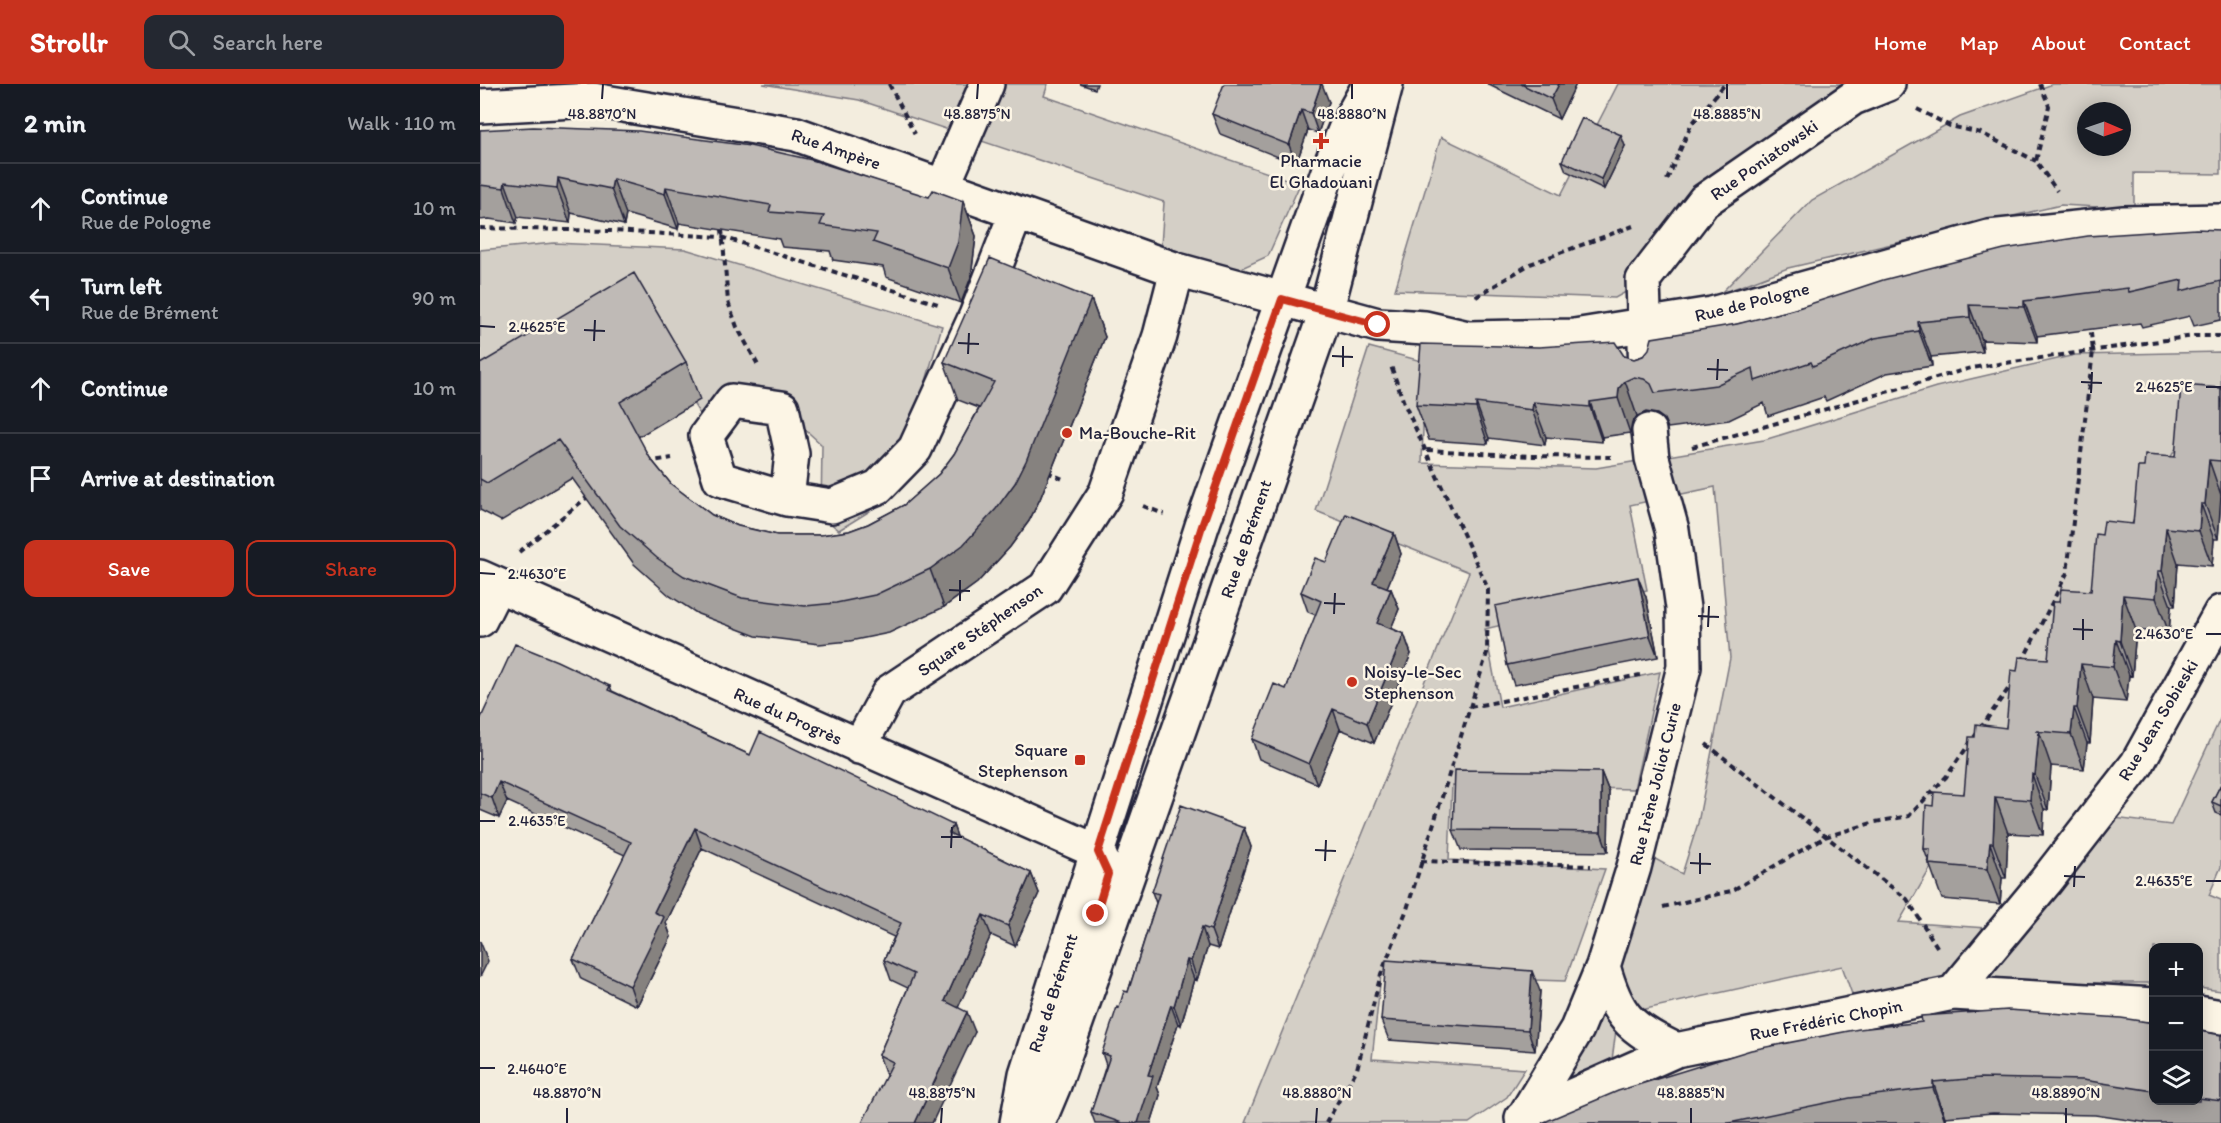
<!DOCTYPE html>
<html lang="en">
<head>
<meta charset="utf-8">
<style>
	:root { --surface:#171b24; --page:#242831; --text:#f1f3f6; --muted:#9ea1a6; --line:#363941; --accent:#c8321e }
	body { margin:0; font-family:Itim,sans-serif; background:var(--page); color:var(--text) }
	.controls { position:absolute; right:18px; bottom:18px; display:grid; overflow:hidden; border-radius:12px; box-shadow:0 3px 15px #0003 }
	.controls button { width:54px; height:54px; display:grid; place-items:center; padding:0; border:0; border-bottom:2px solid var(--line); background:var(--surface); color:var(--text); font:30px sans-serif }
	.compass { position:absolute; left:1597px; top:18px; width:54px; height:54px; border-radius:50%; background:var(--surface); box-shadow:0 3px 15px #0003; rotate:92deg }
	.stop { position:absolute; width:18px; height:18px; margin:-14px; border:4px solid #c8321e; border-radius:50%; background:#fff }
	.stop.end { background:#c8321e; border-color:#fff; box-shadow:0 2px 6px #0008 }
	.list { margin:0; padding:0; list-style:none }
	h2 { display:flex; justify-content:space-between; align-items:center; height:78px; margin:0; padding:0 24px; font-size:26px }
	h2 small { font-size:20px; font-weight:400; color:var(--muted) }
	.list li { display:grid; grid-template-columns:39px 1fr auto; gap:18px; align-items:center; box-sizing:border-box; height:90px; padding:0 24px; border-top:2px solid var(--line) }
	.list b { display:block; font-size:22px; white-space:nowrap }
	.list p { margin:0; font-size:20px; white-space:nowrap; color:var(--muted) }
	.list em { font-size:20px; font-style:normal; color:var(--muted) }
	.actions { display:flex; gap:12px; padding:18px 24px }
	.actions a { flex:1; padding:14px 0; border:2px solid var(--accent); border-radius:12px; text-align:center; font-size:21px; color:var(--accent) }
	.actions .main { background:var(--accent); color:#fff }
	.icon { flex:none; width:33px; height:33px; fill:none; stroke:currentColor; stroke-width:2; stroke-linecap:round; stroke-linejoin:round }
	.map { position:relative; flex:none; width:1741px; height:1039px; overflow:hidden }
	header { display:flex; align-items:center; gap:36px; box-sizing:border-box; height:84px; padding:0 30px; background:var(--accent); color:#fff }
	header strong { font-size:28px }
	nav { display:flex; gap:33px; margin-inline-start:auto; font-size:21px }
	.search { width:420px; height:54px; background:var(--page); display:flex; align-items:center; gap:15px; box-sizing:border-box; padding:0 21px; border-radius:12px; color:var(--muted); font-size:22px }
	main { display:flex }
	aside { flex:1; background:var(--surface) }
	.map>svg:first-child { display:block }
	.green { fill:#d4cfc6; stroke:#7b7880; stroke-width:1.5; fill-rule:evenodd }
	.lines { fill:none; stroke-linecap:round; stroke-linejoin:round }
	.street-casing { stroke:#22223b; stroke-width:38 }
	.secondary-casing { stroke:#22223b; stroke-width:38 }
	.path { stroke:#22223b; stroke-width:4; stroke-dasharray:6 4.5; stroke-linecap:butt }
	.street { stroke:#fcf5e5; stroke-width:33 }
	.secondary { stroke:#fcf5e5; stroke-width:33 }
	.wall { fill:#a4a09d; stroke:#22223b; stroke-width:1.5 }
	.shaded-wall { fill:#86827f; stroke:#22223b; stroke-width:1.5 }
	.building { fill:#bfbab6; stroke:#22223b; stroke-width:1.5 }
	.route { stroke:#c8321e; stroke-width:8 }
	.ticks { fill:none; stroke:#22223b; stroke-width:2 }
	.poi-dot { fill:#c8321e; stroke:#fcf5e5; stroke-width:2 }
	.labels { text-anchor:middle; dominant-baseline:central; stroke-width:5; stroke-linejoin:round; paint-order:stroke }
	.street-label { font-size:18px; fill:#22223b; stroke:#fcf5e5 }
	.poi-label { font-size:18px; fill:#22223b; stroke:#fcf5e5; text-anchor:start }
	.ticks-label { font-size:15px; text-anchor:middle; fill:#22223b; stroke:#fcf5e5; stroke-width:5; stroke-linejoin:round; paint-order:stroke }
</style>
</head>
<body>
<header>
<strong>Strollr</strong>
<div class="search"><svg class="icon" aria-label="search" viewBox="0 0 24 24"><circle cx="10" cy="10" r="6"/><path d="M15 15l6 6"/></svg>Search here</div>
<nav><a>Home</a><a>Map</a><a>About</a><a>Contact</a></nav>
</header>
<main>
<aside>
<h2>2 min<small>Walk · 110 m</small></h2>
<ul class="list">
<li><svg class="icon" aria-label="ahead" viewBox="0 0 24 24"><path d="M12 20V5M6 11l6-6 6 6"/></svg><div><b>Continue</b><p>Rue de Pologne</p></div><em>10 m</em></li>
<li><svg class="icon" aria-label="left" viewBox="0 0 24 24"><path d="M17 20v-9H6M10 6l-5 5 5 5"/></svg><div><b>Turn left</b><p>Rue de Brément</p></div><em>90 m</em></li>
<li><svg class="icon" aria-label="ahead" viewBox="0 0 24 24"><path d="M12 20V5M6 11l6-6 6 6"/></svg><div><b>Continue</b></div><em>10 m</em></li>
<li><svg class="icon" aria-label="arrive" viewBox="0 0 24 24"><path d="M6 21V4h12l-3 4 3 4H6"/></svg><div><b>Arrive at destination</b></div></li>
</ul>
<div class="actions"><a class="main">Save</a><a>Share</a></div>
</aside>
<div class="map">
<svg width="1741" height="1039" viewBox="0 0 1741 1039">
	<rect width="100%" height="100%" fill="#f3edde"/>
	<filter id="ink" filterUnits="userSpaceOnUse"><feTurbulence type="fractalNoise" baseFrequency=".0167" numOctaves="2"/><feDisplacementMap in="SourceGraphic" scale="12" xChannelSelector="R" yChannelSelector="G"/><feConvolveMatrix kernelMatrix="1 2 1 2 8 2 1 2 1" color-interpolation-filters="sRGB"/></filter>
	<g filter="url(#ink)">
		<path class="green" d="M283,0H568L564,12L820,100L788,172L751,189L681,162L684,118L379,16Z
			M1138,0H1374L1273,75L1177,191L1135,214L915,206L961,53L1081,111Z
			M1573,0H1741V90L1654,89V125L1581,121L1308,184L1240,210L1332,116L1480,33ZM1606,27H1642V63H1606Z
			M74,159L205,165L462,242L442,311L390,427L359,446L341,432L342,361L318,339L221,332L159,231L0,309V166Z
			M889,263L945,278L942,379L1116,384L1284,356L1456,303L1595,271L1741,268V318H1723L1419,838L1507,844L1601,730L1691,741L1741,633V783L1729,811L1741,816V907L1719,904L1718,864H1674L1673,899H1513L1373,913L1362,882L1138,931L1132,976L1076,1003L1172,773L1202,790L1218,739L1250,574L1235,403L1150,421L1167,506L1005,545L1020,623L1180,588L1154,705L972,701L969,776L1125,785L1085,897L901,891L892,975L1045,985L1027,1013L989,1039H765L989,488L836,427Z"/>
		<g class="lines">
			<defs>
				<path id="street" d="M0,22L113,16L316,50L697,186L898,241L945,244L988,254L1094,252L1232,230L1509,153L1644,139L1741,137
					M463,102L507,0
					M1166,291L1163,196L1224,117L1373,14L1408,0
					M307,415L312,370L302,324L252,317L226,352L240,395L307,415L352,422L398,403L435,365L496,232L536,129
					M0,493L618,768
					M0,536L17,502
					M379,663L409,608L565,504L626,408L680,252L697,186
					M1123,882C1137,932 1148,943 1196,966
					M592,905L628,790L618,768
					M1473,909L1566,797L1657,680L1741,528
					M1718,929L1741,933
					M1044,1033L1097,945L1123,882L1154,783L1204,583L1203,524L1192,446L1172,374L1169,347
					M1042,1034L1196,966L1473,909L1674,921"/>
				<path id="secondary" d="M537,1039L546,990L722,442L849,85L867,41L890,0
					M558,1039L574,1001L846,228L906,0"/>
			</defs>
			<use href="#street" class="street-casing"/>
			<use href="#secondary" class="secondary-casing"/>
			<path class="path" d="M409,0L435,50
				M1560,0L1569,22L1556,77L1577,107
				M1437,25L1470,42L1501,49L1556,77
				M1187,96L1211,41L1245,0
				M0,144L131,147L242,153L458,220
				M242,145L248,218L257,243L278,281
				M996,213L1050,180L1153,142
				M1212,363L1491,284L1714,252H1741
				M947,366L1051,372L1131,373
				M167,378L192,374
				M567,388L585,396
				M663,422L684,430
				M39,468L110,411
				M1542,578L1587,489L1613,267L1610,241
				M990,623L1160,591
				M1226,660L1427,815L1459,866
				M941,777L1111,782
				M1183,823L1251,807L1345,753L1395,738L1429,732L1466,693L1531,601
				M846,1039L877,985L901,890L927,825L1007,569L1008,505L924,319L911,282"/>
			<use href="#street" class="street"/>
			<use href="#secondary" class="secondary"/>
		</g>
		<path class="wall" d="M600,0H617L615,5Z
			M1007,0H1096L1079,35Z
			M849,18L838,49L828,46L816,80L740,50L732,30Z
			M0,46L449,113L483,117L496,152L491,193L481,219L406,193L403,183L353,176L350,167L302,163L299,155L199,139L198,145L146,130L144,141L91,129L90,139L38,133L36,139L9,135L0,136Z
			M1145,62L1124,105L1086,87L1082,77Z
			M1741,146V236L1714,242L1710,232L1662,243L1660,239L1557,252V258L1502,256L1503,268L1451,273L1452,282L1407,289L1346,317L1344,313L1288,332L1284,319L1249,336L1188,344L1184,335L1177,330L1166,328L1157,332L1152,339L1150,349L1122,353V358L1066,353L1065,361L1009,354L1008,360L949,356L936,321L1144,272L1154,275L1257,240Z
			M611,215L625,253L560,415L549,437L530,463L497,499L464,523L409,549L370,557L339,560L276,552L218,530L190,512L154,480L92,394L21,437L0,426V280L206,278L220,316L158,353L170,374L191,400L232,431L258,442L297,451H341L369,447L388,440L424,421L459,390L474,370L499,324L478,316L464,278Z
			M1741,304V416L1738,455H1734L1732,482L1698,479L1695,522H1691L1689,549L1656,546L1652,592L1649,591L1646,618L1613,615L1610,659H1607L1604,685L1571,682L1568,726L1564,725L1563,751L1528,749L1526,794H1522L1520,820L1462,815L1444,765L1453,722L1484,710L1495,653L1526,644L1537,587L1568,575L1579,518L1611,507L1622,451L1653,440L1664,383L1695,373Z
			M914,449L921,470L907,503L911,505L919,525L911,544L924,550L931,570L894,659L860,645L837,700L779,675L772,655L806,605L836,531L828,528L821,508L846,478Z
			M1166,513L1178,573L1034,601L1027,581Z
			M130,602L132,607L270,671L473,741L477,753L551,789L559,809L535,862L511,851L478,923L495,948L406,991L399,971L428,904L411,896L404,876L414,853L222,764L186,839L191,853L157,922L101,895L93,875L145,771L27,717L19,734L0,726V636Z
			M1121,688L1129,708L1128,768L981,766L973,746Z
			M1741,700V731L1736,729L1732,718Z
			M764,744L771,763L738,865L728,862L717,896L714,895L701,941L698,940L677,1003L680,1011L671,1039H615L611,1028L626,981L622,969L639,924L648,908L676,819L672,808Z
			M1060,907L1055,967L909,956L901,936Z
			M1674,939V1017H1719V947L1741,951V1039H1669L1615,1031L1513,1029L1465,1033L1466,1039H1062Z"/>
		<path class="shaded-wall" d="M841,0H842L849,18L838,49L831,29Z
			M1079,0H1096L1079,35L1071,15Z
			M821,26L828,46L816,80L809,61Z
			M1141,51L1145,62L1124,105L1121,95Z
			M78,94L91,129L90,139L77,104Z
			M133,95L146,130L144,141L131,105Z
			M25,98L38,133L36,139L24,104Z
			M186,103L199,139L198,145L185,110Z
			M483,117L496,152L491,193L481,219L468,184Z
			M611,215L625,253L560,415L549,437L530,463L497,499L464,523L450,485Z
			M1544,217L1557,252V258L1544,223Z
			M1489,221L1502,256L1503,268L1490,233Z
			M1438,238L1451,273L1452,282L1439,247Z
			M1145,297L1157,332L1152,339L1150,349L1138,314L1139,304Z
			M1053,318L1066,353L1065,361L1052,326Z
			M1110,318L1122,353V358L1110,323Z
			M996,319L1009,354L1008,360L996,324Z
			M1729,376L1741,411L1738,455L1725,420Z
			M1721,420L1734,455L1732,482L1719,447Z
			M1686,444L1698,479L1695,522L1682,487Z
			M914,449L921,470L901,518L893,498Z
			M1678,487L1691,522L1689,549L1676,514Z
			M1158,493L1166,513L1178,573L1170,552Z
			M911,505L919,525L905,559L897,539Z
			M1643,511L1656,546L1652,592L1640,557Z
			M924,550L931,570L894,659L887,639Z
			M1636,556L1649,591L1646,618L1633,583Z
			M1601,580L1613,615L1610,659L1597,624Z
			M1594,624L1607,659L1604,685L1591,650Z
			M853,625L860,645L837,700L829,680Z
			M1559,647L1571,682L1568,726L1555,691Z
			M1121,688L1129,708L1128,768L1121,748Z
			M1552,690L1564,725L1563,751L1550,716Z
			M19,698L27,717L19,734L12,714Z
			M1515,713L1528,749L1526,794L1513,759Z
			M473,741L480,761L469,749Z
			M215,744L222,764L186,839L191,853L157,922L150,902L174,828Z
			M764,744L771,763L738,865L731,846Z
			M1510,759L1522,794L1520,820L1507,785Z
			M551,789L559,809L535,862L528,842Z
			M503,831L511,851L472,937L465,917Z
			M722,843L728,862L717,896L711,877Z
			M0,857L8,877L0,893Z
			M707,876L714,895L701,941L694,922Z
			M1052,887L1060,907L1055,967L1048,946Z
			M691,921L698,940L677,1003L680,1011L671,1039H658L668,991Z
			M487,928L495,948L452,1039H435Z
			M1453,998L1465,1033L1466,1039L1453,1004Z"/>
		<path class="building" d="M744,0H841L831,29L821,26L809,61L732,30Z
			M1041,0H1079L1071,15Z
			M1102,34L1141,51L1121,95L1082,77Z
			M53,43L159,47L270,62L332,76L449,113L453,106L483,117L478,158L468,184L393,158L397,149L340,141L344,132L289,128L291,121L186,103L185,110L133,95L131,105L78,94L77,104L25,98L24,104L0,101V46Z
			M1716,145L1741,146V197L1701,207L1702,196L1649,208L1648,204L1544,217V223L1489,221L1490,233L1438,238L1439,247L1395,254L1333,282L1331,278L1275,297L1273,284L1236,301L1175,309L1171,300L1164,295L1154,293L1145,297L1139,304L1138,314L1110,318V323L1053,318L1052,326L996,319V324L936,321L941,260L1059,263L1135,258L1144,272L1154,275L1163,272L1169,265L1172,254L1257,240L1312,226L1403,196L1524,165L1608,152Z
			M510,174L611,215L546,377L535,399L516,425L483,461L450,485L395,511L356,519L325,522L262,514L204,492L177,474L140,442L78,356L7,399L0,395V280L154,189L206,278L140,318L170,374L191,400L232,431L258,442L297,451H341L369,447L388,440L424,421L459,390L474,370L514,298L464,278Z
			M1701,301L1741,304V377L1729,376L1725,420H1721L1719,447L1686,444L1682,487H1678L1676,514L1643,511L1640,557L1636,556L1633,583L1601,580L1597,624H1594L1591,650L1555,647H1559L1555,691L1552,690L1550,716L1515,713L1513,759H1510L1507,785L1449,780L1450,765H1444L1446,721L1453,722L1454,708L1484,710L1489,653H1495L1496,640L1526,644L1531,586L1537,587L1539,573L1568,575L1573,518H1579L1581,505L1611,507L1616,450L1622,451L1624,437L1653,440L1658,383H1664L1665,371L1695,373Z
			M866,430L914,449L893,498L911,505L897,539L924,550L887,639L853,625L829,680L772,655L794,600L806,605L841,517L821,508L835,474L846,478Z
			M1158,493L1170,552L1027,581L1015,522Z
			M35,560L77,577L130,602L128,606L270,671L280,648L473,741L469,749L551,789L528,842L503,831L465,917L487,928L435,1039H382L413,978L399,971L434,890L404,876L421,839L215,744L174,828L184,833L150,902L93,875L151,758L19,698L12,714L0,709V636Z
			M975,686L1121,688V748L973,746Z
			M1741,700V722L1732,718Z
			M701,721L764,744L731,846L722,843L711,877L707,876L694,922L691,921L668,991L673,992L658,1039H642L611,1028L630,972L622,969L637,923L639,924L644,907L648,908L679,810L672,808Z
			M906,876L1052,887L1048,946L901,936Z
			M1528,926L1641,934L1674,939V1007L1603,996L1500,994L1453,998V1004L1370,1014L1249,1039H1062L1138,1007L1271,966L1379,945L1442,938L1441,932Z
			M1719,947L1741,951V1017L1719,1014Z"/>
	</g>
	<g class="lines" filter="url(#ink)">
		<path class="route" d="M616,830L628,790L618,768L722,442L802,215L898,241"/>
	</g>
	<path class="ticks" d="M122,15L123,0M497,15L498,0M872,15V0M1247,15V0M0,242L15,243M104,246L125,247M114,257L115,236M478,259L499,260M488,270L489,249M852,272L873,273M863,283V262M1227,285L1248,286M1237,296L1238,275M1601,298L1622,299M1726,303H1741M1611,309L1612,288M0,489L15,490M469,506L490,507M480,517V496M844,519L865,520M854,530L855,509M1218,532L1239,533M1228,543L1229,522M1593,545L1613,546M1726,550H1741M1603,556V535M0,737H15M461,753H482M471,764L472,743M835,766L856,767M845,777L846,756M1210,779L1231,780M1220,790V769M1584,792L1605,793M1726,797H1741M1594,803L1595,782M0,984H15M87,1039V1024M461,1039L462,1024M836,1039L837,1024M1211,1039V1024M1586,1039V1024"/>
	<g class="poi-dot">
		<path d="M838 48h6v6h6v6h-6v6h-6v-6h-6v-6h6z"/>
		<circle cx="587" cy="349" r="6"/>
		<circle cx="872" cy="598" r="6"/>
		<rect x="594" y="670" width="12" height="12" rx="3"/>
	</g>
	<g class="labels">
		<g class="street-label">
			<text transform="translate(356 65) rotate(19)">Rue Ampère</text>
			<text transform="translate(1284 76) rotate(-35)">Rue Poniatowski</text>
			<text transform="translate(1272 218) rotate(-14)">Rue de Pologne</text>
			<text transform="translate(766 455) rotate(-71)">Rue de Brément</text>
			<text transform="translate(500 546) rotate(-35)">Square Stéphenson</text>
			<text transform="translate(308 632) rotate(24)">Rue du Progrès</text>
			<text transform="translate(1678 636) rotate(-59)">Rue Jean Sobieski</text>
			<text transform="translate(1175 700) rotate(-76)">Rue Irène Joliot Curie</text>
			<text transform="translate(573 909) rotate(-72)">Rue de Brément</text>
			<text transform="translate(1346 936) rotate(-11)">Rue Frédéric Chopin</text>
		</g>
		<g class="poi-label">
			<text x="841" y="77" text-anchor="middle">Pharmacie<tspan x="841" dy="21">El Ghadouani</tspan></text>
			<text x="599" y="349">Ma-Bouche-Rit</text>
			<text x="884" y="588">Noisy-le-Sec<tspan x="884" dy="21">Stephenson</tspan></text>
			<text x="588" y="666" text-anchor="end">Square<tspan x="588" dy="21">Stephenson</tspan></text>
		</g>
	</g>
	<g class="ticks-label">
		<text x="122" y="35">48.8870°N</text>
		<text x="497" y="35">48.8875°N</text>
		<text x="872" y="35">48.8880°N</text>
		<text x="1247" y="35">48.8885°N</text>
		<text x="57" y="248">2.4625°E</text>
		<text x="1684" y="308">2.4625°E</text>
		<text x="57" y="495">2.4630°E</text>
		<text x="1684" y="555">2.4630°E</text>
		<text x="57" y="742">2.4635°E</text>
		<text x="1684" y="802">2.4635°E</text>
		<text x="57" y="990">2.4640°E</text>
		<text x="87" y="1014">48.8870°N</text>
		<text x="462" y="1014">48.8875°N</text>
		<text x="837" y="1014">48.8880°N</text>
		<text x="1211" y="1014">48.8885°N</text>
		<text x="1586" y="1014">48.8890°N</text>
	</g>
</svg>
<div class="controls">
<button>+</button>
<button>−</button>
<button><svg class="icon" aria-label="layers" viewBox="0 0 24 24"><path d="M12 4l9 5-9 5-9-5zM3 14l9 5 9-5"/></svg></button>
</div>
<svg class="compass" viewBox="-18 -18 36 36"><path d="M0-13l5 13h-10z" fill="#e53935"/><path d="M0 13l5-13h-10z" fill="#9ea1a6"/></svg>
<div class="stop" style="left:898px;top:241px"></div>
<div class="stop end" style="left:616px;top:830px"></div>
</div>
</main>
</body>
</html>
